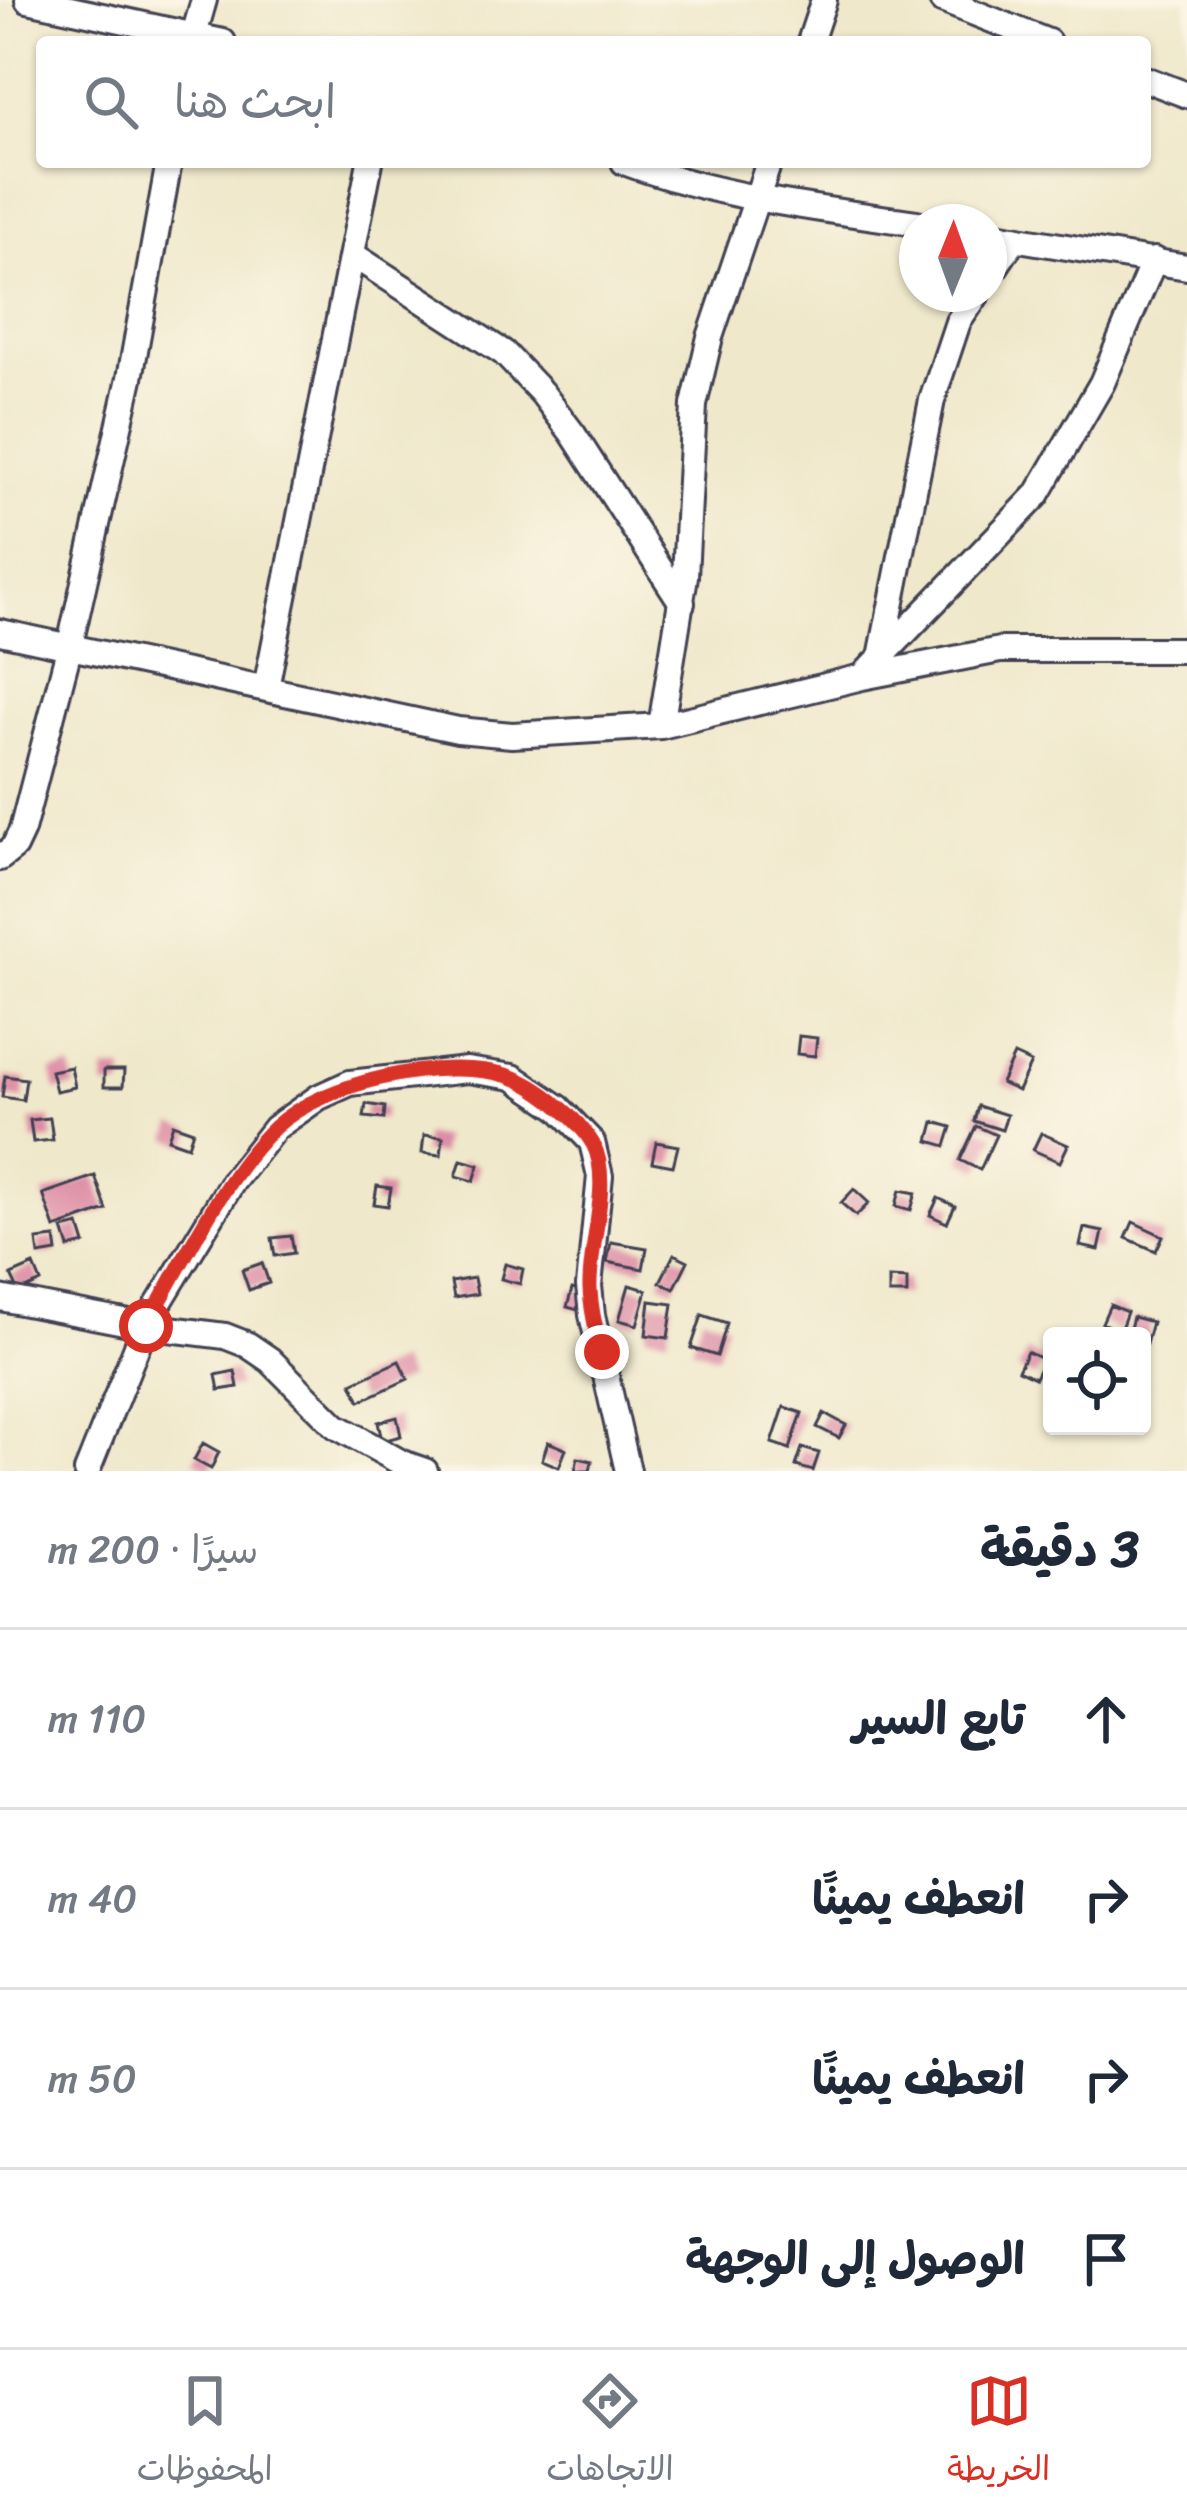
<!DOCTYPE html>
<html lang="ar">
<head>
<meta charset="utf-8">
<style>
	:root { --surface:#fff; --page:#f2f2f3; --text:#1f2937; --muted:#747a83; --line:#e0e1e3; --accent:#d93025 }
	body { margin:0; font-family:Sriracha,"Playpen Sans Arabic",sans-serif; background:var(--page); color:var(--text); direction:rtl }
	.controls { position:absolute; right:36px; bottom:36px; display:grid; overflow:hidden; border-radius:12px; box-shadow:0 3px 9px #0004 }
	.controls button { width:108px; height:108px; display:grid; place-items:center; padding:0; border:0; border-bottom:3px solid var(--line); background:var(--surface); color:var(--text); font:60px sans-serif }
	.compass { position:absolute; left:899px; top:204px; width:108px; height:108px; border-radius:50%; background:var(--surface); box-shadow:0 3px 9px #0004; rotate:1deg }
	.stop { position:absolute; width:36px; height:36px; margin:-27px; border:9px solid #d93025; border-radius:50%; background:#fff }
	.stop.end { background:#d93025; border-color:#fff; box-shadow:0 3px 12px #0008 }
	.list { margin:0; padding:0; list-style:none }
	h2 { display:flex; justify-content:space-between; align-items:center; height:156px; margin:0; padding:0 48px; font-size:51px }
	h2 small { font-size:39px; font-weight:400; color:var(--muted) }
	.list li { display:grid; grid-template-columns:78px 1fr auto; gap:36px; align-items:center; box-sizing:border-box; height:180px; padding:0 48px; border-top:3px solid var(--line) }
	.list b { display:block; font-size:45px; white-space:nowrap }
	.list em { font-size:39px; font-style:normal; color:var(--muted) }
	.icon { flex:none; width:66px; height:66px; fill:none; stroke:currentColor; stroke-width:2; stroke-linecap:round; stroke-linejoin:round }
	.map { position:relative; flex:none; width:1187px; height:1471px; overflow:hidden; direction:ltr }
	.search { position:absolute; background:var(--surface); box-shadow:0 3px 9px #0004; left:36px; right:36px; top:36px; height:132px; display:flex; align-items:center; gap:30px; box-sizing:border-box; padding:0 42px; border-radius:12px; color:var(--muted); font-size:45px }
	.sheet { height:876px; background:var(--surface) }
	nav { display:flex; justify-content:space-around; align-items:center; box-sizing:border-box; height:168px; border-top:3px solid var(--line); background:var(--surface); font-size:33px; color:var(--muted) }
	nav a { display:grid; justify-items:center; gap:6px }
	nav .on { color:var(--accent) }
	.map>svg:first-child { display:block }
	.building { fill:#dd8ca5 }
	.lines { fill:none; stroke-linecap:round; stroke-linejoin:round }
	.minor-casing { stroke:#414051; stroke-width:30 }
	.minor { stroke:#fff; stroke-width:24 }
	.route { stroke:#d93025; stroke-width:15 }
</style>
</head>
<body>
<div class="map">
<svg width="1187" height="1471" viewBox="0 0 1187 1471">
	<rect width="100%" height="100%" fill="#fcf5e5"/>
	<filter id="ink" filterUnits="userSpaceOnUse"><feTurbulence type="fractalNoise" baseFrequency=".00833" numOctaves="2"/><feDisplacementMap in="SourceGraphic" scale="24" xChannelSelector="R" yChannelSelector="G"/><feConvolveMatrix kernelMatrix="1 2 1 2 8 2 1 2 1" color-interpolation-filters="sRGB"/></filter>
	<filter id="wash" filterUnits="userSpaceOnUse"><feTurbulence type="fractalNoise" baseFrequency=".004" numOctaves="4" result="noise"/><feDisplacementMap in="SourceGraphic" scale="48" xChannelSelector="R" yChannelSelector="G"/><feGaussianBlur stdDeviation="2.7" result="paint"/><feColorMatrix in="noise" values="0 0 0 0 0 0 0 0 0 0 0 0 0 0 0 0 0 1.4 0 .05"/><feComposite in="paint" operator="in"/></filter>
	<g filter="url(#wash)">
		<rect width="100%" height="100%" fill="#efe8cb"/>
		<g id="blocks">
			<path class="building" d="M799,1036L817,1038L815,1056L797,1054Z
				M1014,1055L1031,1063L1018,1091L1001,1083Z
				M71,1067L75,1087L56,1091L51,1071Z
				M104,1070H124L123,1087H104Z
				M5,1076L26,1079L23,1100L2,1097Z
				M366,1104L385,1107L384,1119L364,1117Z
				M978,1106L1007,1115L1002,1130L974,1121Z
				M50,1118L53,1140L33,1142L30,1120Z
				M934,1122L952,1127L946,1146L929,1141Z
				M173,1124L193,1131L188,1146L168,1139Z
				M976,1126L996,1135L980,1170L960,1160Z
				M1041,1133L1068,1145L1060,1162L1033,1150Z
				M424,1135L443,1137L441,1155L422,1153Z
				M656,1142L678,1146L673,1166L652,1162Z
				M461,1160L479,1165L474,1181L456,1176Z
				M95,1176L107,1210L55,1228L43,1194Z
				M377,1186L391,1188L388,1206L374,1204Z
				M854,1189L869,1203L856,1216L841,1203Z
				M900,1190L916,1193L911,1210L896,1206Z
				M938,1198L955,1206L947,1223L930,1215Z
				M1133,1222L1163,1236L1156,1251L1126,1238Z
				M79,1225L85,1244L69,1248L63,1229Z
				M1084,1228L1103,1232L1099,1250L1080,1246Z
				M291,1236L294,1253L275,1256L272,1238Z
				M55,1238L57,1252L39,1255L37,1240Z
				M611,1242L647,1248L643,1269L607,1262Z
				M674,1254L688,1261L674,1289L660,1282Z
				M262,1263L269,1283L249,1290L242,1270Z
				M505,1264L523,1269L520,1284L501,1279Z
				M34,1265L41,1282L19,1292L11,1275Z
				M474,1278L477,1294L454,1298L451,1282Z
				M889,1278L907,1279V1294H889Z
				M629,1285L647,1290L637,1325L619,1320Z
				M572,1289L601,1297L596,1315L567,1307Z
				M650,1301L673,1304L668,1338L646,1335Z
				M1110,1305L1127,1312L1120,1331L1102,1323Z
				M702,1315L727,1323L717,1356L691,1348Z
				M1133,1317L1152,1322L1146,1344L1142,1343V1336H1128Z
				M1027,1352L1044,1360L1035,1378L1018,1370Z
				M399,1361L408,1379L360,1401L352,1383Z
				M235,1371L238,1387L219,1390L216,1375Z
				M784,1407L802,1413L790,1449L772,1443Z
				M824,1413L846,1425L839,1438L817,1427Z
				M397,1417L401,1436L382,1441L378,1422Z
				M548,1442L566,1449L559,1467L542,1460Z
				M203,1443L219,1452L211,1469L194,1460Z
				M802,1448L819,1453L813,1471L796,1466Z
				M578,1458L592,1461L590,1471H575Z"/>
		</g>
	</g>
	<g filter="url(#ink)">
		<use href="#blocks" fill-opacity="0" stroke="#414051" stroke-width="3"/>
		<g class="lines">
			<defs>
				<path id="minor" d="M28,0L223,42
					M942,0L1048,42
					M192,42L204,0
					M810,42L824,0
					M1145,79L1187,95
					M624,162C718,197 818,209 917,223
					M989,234L1187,267
					M353,255L504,353L542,393L573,434L682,603
					M989,276L1015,238
					M0,632L458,730L512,735L661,726L862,677L1000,650H1187
					M881,657L932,400L958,322L977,294
					M862,677L1037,495L1102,383L1154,260
					M266,688L370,162
					M661,726L685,576L694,405L710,337L769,162
					M0,858L14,847L22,830L69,649L130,378L169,162
					M0,1298L145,1326L225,1336L248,1345L270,1360L336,1426L402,1463L425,1471
					M87,1471L145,1326L233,1181L275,1128L319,1097L350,1083L467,1070L513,1077L559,1108L592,1142L600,1176L589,1286L592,1315L628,1471"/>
			</defs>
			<use href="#minor" class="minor-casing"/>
			<use href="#minor" class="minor"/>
		</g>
	</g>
	<g class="lines" filter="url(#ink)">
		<path class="route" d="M146,1326C181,1266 225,1174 275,1127C325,1081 444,1056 509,1076C537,1085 578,1118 593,1144C613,1181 588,1248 590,1289C591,1311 596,1331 602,1352"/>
	</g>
</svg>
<div class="controls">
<button><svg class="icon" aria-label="locate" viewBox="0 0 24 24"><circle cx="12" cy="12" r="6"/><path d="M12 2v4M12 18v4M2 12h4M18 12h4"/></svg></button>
</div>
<svg class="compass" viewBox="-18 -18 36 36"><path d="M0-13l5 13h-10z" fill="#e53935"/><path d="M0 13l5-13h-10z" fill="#747a83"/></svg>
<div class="stop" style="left:146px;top:1326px"></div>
<div class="stop end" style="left:602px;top:1352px"></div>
<div class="search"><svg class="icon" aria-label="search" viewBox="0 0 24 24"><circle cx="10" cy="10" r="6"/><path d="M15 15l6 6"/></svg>ابحث هنا</div>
</div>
<section class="sheet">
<h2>3 دقيقة<small>سيرًا · 200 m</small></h2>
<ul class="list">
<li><svg class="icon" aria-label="ahead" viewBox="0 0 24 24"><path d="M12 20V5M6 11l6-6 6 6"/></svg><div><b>تابع السير</b></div><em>110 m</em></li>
<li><svg class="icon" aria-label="right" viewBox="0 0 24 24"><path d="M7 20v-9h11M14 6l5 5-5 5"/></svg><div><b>انعطف يمينًا</b></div><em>40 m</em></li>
<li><svg class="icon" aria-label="right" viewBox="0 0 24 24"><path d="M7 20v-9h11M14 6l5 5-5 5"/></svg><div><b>انعطف يمينًا</b></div><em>50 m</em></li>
<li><svg class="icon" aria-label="arrive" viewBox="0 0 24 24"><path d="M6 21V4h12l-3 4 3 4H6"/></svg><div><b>الوصول إلى الوجهة</b></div></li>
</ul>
</section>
<nav>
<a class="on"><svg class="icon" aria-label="map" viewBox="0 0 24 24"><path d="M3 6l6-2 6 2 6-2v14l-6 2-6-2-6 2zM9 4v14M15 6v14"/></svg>الخريطة</a>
<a><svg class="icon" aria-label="directions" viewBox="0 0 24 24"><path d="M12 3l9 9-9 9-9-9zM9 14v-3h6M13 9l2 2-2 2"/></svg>الاتجاهات</a>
<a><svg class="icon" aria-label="saved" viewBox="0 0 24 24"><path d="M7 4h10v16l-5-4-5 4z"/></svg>المحفوظات</a>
</nav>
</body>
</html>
